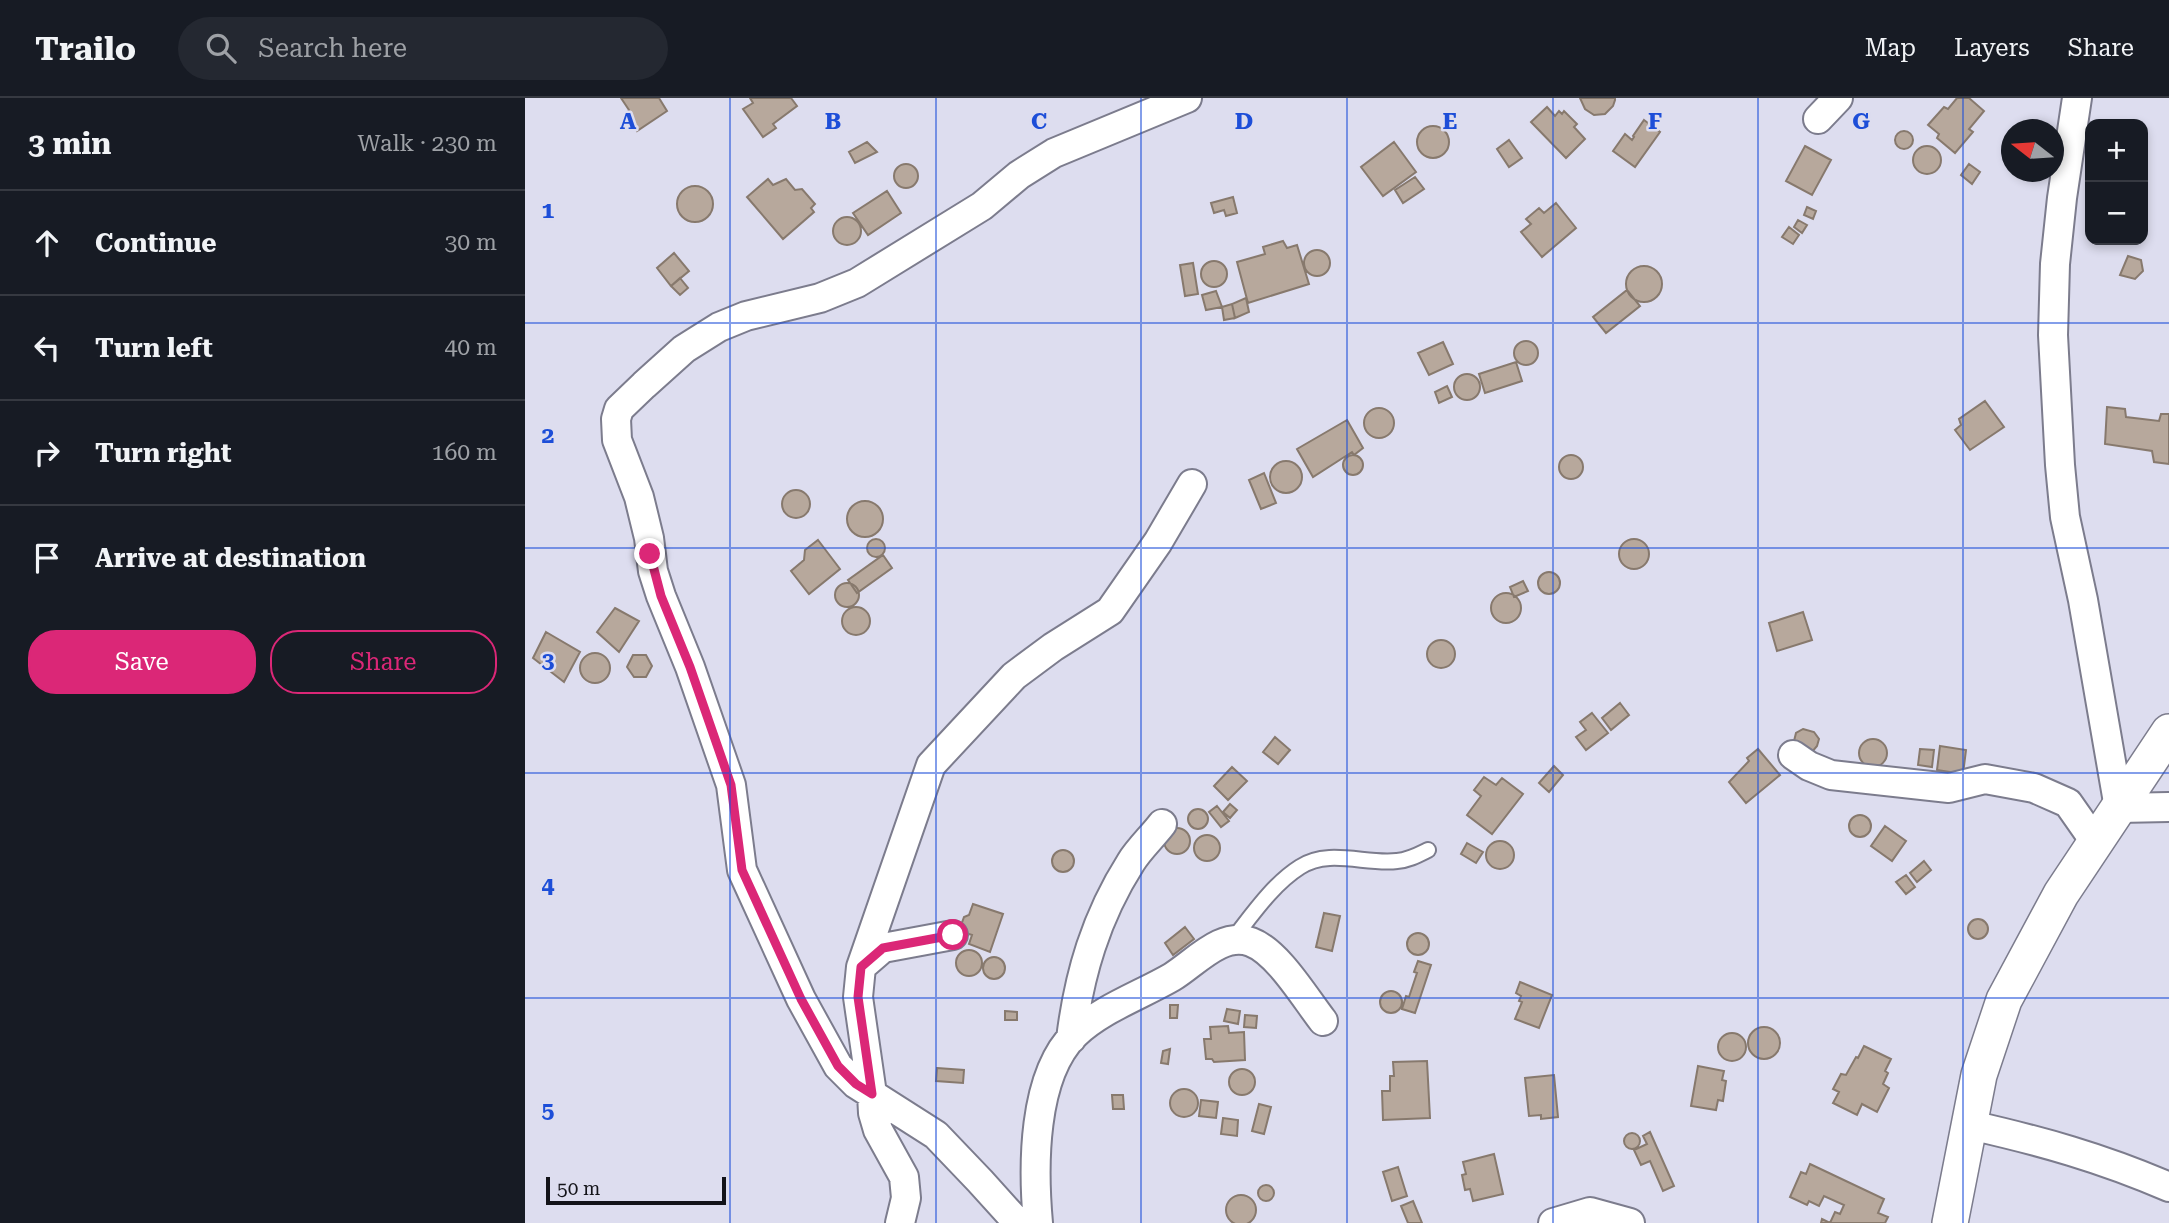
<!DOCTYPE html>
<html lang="en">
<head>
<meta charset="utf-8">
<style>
	:root { --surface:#171b24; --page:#242831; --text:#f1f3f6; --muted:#9ea1a6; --line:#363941; --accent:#db2777 }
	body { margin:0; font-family:"Roboto Serif",serif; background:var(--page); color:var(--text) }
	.controls { position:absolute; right:21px; top:21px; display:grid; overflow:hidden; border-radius:14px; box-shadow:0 4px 10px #0003 }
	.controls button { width:63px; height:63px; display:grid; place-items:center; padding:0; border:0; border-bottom:2px solid var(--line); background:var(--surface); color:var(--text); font:35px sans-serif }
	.compass { position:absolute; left:1476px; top:21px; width:63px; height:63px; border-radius:50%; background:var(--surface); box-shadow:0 4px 10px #0003; rotate:287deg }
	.scale { position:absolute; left:21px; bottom:18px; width:180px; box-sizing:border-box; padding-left:7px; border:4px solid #131319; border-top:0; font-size:19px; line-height:24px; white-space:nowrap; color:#131319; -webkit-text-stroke:5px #ddddef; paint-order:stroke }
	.stop { position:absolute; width:21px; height:21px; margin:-16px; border:5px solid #db2777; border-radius:50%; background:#fff }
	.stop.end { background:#db2777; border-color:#fff; box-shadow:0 2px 7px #0008 }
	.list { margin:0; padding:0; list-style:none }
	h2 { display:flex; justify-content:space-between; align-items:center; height:91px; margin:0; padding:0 28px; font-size:30px }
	h2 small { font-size:23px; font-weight:400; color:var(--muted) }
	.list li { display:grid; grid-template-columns:46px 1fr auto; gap:21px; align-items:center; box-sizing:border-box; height:105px; padding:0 28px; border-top:2px solid var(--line) }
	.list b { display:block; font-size:26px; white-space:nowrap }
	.list em { font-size:23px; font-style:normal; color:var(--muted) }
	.actions { display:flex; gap:14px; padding:21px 28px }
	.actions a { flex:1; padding:16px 0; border:2px solid var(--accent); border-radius:28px; text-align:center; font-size:24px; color:var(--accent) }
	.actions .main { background:var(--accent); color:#fff }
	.icon { flex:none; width:38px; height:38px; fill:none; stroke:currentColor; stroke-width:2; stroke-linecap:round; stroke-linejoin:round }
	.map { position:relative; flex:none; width:1644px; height:1125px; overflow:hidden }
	header { display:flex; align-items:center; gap:42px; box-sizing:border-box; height:98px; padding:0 35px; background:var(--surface); border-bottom:2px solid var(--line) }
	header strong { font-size:33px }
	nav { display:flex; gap:38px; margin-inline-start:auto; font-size:24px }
	.search { width:490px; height:63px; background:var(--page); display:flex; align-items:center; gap:18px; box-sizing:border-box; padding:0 24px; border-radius:38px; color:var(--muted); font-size:26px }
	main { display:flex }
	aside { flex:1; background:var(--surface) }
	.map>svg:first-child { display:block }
	.building { fill:#b7a89c; stroke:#87796d; stroke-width:2 }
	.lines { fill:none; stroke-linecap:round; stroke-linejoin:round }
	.service-casing { stroke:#7c7c8d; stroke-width:18 }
	.minor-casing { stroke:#7c7c8d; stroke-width:32 }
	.tertiary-casing { stroke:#7c7c8d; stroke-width:38 }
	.service { stroke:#fff; stroke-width:14 }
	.minor { stroke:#fff; stroke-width:28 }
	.tertiary { stroke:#fff; stroke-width:35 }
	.route { stroke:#db2777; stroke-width:9 }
	.grid { fill:none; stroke:#1d4ed8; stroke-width:2; stroke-opacity:0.55 }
	.grid-label { font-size:23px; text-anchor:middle; font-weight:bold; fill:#1d4ed8; stroke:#ddddef; stroke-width:5; stroke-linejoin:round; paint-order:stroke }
</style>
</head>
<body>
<header>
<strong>Trailo</strong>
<div class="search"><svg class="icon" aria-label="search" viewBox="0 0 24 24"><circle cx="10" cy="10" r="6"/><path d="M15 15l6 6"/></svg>Search here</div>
<nav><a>Map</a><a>Layers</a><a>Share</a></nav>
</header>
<main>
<aside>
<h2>3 min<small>Walk · 230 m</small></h2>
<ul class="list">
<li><svg class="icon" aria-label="ahead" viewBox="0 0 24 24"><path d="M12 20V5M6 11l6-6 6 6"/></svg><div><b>Continue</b></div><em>30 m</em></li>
<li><svg class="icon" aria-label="left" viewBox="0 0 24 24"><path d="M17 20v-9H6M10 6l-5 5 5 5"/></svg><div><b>Turn left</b></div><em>40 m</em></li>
<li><svg class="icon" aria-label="right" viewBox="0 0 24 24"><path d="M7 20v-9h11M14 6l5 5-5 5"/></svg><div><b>Turn right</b></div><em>160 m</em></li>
<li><svg class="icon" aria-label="arrive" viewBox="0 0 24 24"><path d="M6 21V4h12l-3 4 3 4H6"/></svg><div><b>Arrive at destination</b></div></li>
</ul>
<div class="actions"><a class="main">Save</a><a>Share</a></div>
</aside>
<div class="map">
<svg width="1644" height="1125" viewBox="0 0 1644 1125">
	<rect width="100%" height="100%" fill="#ddddef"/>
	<path class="building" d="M96,0H134L142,13L112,33L102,16L104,12Z
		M225,0H266L272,8L248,26L251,30L238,39L218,11L228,5Z
		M1055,0H1090V2L1088,8L1080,16L1069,17L1060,11Z
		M1432,0H1444L1459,13L1444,31L1448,34L1430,55L1412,40L1414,36L1403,27L1419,9L1423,11Z
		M1022,9L1030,18L1034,13L1037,16L1039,13L1052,26L1049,29L1060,41L1041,60L1006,24Z
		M1119,22L1135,34L1110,69L1088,53L1100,36L1107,42L1109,39L1108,38Z
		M892 44a16 16 0 1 1 32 0a16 16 0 1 1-32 0Z
		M1370 42a9 9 0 1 1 18 0a9 9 0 1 1-18 0Z
		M984,42L997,60L984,69L972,51Z
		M342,44L352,54L330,65L324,54Z
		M869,44L891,74L858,98L836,69Z
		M1388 62a14 14 0 1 1 28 0a14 14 0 1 1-28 0Z
		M1280,48L1306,62L1287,97L1261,83Z
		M1444,66L1455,74L1447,86L1436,77Z
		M369 78a12 12 0 1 1 24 0a12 12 0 1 1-24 0Z
		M890,79L899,91L878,105L870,92Z
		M243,81L248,87L261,81L270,92L277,91L290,106L286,110L289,114L258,141L222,99Z
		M152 106a18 18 0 1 1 36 0a18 18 0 1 1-36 0Z
		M362,93L376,115L343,137L328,115Z
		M708,99L712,115L701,118L699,112L689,115L686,105Z
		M1031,105L1051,130L1017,159L996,134L1006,126L1001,121L1014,110L1019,115Z
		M1282,109L1291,113L1288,121L1279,117Z
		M308 133a14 14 0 1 1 28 0a14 14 0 1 1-28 0Z
		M1273,122L1282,127L1277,135L1269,129Z
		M1264,129L1274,137L1268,146L1257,139Z
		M758,143L762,150L772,147L784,186L723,205L712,164L740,156L738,149Z
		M779 165a13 13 0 1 1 26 0a13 13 0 1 1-26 0Z
		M149,155L164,173L146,188L132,170Z
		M1603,158L1616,162L1618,173L1610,181L1595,177Z
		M676 176a13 13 0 1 1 26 0a13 13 0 1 1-26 0Z
		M668,165L673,196L660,198L655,167Z
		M1101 186a18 18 0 1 1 36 0a18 18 0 1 1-36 0Z
		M155,180L163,190L155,197L146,188Z
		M1102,192L1115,208L1081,235L1068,219Z
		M691,193L697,209L681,212L677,197Z
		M721,200L724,214L710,220L707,206Z
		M707,206L710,220L699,222L697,209Z
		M989 255a12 12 0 1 1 24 0a12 12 0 1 1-24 0Z
		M918,244L928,266L904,277L893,255Z
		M991,264L997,283L960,295L954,276Z
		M929 289a13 13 0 1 1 26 0a13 13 0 1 1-26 0Z
		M922,288L927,299L914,305L910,294Z
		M1460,303L1479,329L1445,352L1430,332L1436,327L1434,321Z
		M1582,309L1600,311L1601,319L1634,323L1636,316H1644V366L1629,364L1627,353L1580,346Z
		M839 325a15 15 0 1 1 30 0a15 15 0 1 1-30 0Z
		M822,322L838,350L829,357L827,354L788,379L772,351Z
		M1034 369a12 12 0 1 1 24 0a12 12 0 1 1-24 0Z
		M818 367a10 10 0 1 1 20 0a10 10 0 1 1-20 0Z
		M745 379a16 16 0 1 1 32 0a16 16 0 1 1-32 0Z
		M739,375L751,405L736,411L724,382Z
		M257 406a14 14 0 1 1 28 0a14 14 0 1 1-28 0Z
		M322 421a18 18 0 1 1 36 0a18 18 0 1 1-36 0Z
		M342 450a9 9 0 1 1 18 0a9 9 0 1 1-18 0Z
		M1094 456a15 15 0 1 1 30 0a15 15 0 1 1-30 0Z
		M293,442L315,471L284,496L266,473L279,462L280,452Z
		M358,457L367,470L332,495L323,482Z
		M1013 485a11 11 0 1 1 22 0a11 11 0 1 1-22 0Z
		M998,483L1003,493L989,499L985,489Z
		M310 497a12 12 0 1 1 24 0a12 12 0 1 1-24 0Z
		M966 510a15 15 0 1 1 30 0a15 15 0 1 1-30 0Z
		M317 523a14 14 0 1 1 28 0a14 14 0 1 1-28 0Z
		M90,510L114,523L94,554L72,534Z
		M1278,514L1287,542L1252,553L1244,525Z
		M21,534L55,554L39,584L8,560Z
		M902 556a14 14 0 1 1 28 0a14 14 0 1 1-28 0Z
		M55 570a15 15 0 1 1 30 0a15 15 0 1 1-30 0Z
		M108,557H121L127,568L121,579H109L102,569Z
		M1095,605L1104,617L1086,632L1077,620Z
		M1067,615L1083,635L1061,652L1051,639L1061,632L1055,624Z
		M1278,631L1289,634L1294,641L1292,648L1287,654L1269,643L1271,635Z
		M750,639L765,652L753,666L738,654Z
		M1334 655a14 14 0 1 1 28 0a14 14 0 1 1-28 0Z
		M1415,648L1441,652L1438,676L1412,672Z
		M1233,651L1255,677L1221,705L1204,684L1224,663L1222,660Z
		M1395,651L1409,652L1407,669L1393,667Z
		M1029,668L1038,677L1024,694L1014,685Z
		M707,669L722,683L703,702L689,688Z
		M959,679L971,687L977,680L998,696L967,736L942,717L956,698L949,692Z
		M705,706L712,712L705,720L698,714Z
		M692,708L704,723L696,729L684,714Z
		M663 721a10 10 0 1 1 20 0a10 10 0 1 1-20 0Z
		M1324 728a11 11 0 1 1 22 0a11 11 0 1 1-22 0Z
		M1360,728L1381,743L1367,763L1346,748Z
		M639 743a13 13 0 1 1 26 0a13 13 0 1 1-26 0Z
		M669 750a13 13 0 1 1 26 0a13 13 0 1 1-26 0Z
		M961 757a14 14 0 1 1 28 0a14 14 0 1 1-28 0Z
		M942,745L958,754L951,765L936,756Z
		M527 763a11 11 0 1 1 22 0a11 11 0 1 1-22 0Z
		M1399,763L1406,772L1392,784L1385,775Z
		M1381,777L1390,789L1381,796L1371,784Z
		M448,806L478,816L465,854L444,846L447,837L434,833L439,819L444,817Z
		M799,815L815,818L807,853L791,849Z
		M1443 831a10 10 0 1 1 20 0a10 10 0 1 1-20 0Z
		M660,829L669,841L648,857L640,845Z
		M882 846a11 11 0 1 1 22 0a11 11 0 1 1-22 0Z
		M431 865a13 13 0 1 1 26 0a13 13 0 1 1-26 0Z
		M458 870a11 11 0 1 1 22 0a11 11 0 1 1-22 0Z
		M893,863L906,867L890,915L877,911L881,898L884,899L892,875L889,874Z
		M995,884L1027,897L1014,930L990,921L997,904L994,903L996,898L991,895Z
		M855 904a11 11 0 1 1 22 0a11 11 0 1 1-22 0Z
		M645,907H653L652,920H645Z
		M702,911L715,913L713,926L699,923Z
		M480,913L492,914V922H480Z
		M720,917L732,918L731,930L719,929Z
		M703,928L704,935L719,934L720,962L689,964L687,961H681L679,941H686L685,929Z
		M1223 945a16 16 0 1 1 32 0a16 16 0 1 1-32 0Z
		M1193 949a14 14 0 1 1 28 0a14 14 0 1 1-28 0Z
		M1339,948L1366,961L1360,973L1363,975L1358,986L1364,990L1352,1014L1337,1006L1332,1017L1308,1005L1314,994L1308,991L1316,976L1321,977L1331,959L1333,960Z
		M645,951L643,966L636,965L638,953Z
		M902,963L905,1020L858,1022L857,993H865V978H869L868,964Z
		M1173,968L1199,973L1197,982L1201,983L1198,1003L1193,1002L1191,1012L1166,1008Z
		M412,970L439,972L438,985L411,983Z
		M704 984a13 13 0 1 1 26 0a13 13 0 1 1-26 0Z
		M1029,977L1033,1019L1016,1021V1017L1004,1018L1000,980Z
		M645 1005a14 14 0 1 1 28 0a14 14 0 1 1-28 0Z
		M587,997H598L599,1011H588Z
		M676,1002L693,1004L691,1020L674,1018Z
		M734,1006L746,1009L739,1036L727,1033Z
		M698,1020L713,1022L712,1038L696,1036Z
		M1125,1034L1149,1088L1138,1093L1125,1063L1116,1067L1109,1052L1122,1046L1118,1038Z
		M1099 1043a8 8 0 1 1 16 0a8 8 0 1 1-16 0Z
		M969,1056L978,1096L948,1103L945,1091L940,1092L937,1077L941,1076L938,1064Z
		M1285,1066L1359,1101L1353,1115L1363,1119L1360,1125H1296L1297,1121L1305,1125L1310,1114L1315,1116L1319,1107L1299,1098L1294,1108L1284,1103L1282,1107L1265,1099L1276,1074L1281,1076Z
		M873,1069L882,1098L867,1103L858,1074Z
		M733 1095a8 8 0 1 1 16 0a8 8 0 1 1-16 0Z
		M701 1112a15 15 0 1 1 30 0a15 15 0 1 1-30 0Z
		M888,1103L897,1125H883L876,1108Z"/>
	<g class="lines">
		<defs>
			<path id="service" d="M708,841C727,817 748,786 775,769C804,750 841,767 872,763C884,762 893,757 903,752"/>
			<path id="minor" d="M1552,0L1537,100L1530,166L1528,237L1535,367L1540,419L1558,502L1594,710L1644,709
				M1293,21L1313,0
				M1268,657L1284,668L1306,677L1424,690L1460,681L1509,690L1543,705L1571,745
				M336,869L406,667L489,578L528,549L585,513L633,444L667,386
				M546,941C554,876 571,819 606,764C614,751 627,739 637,726
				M1445,1027C1516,1043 1577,1060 1644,1089
				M375,1125L381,1100L379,1079L353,1032L348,1015L347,996L333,899L336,869L358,850L428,837
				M493,1125L455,1083L411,1037L331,986L313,968L276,901L217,772L206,687L165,569L136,498L128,473L124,440L114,399L92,342L91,321L94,311L119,287L159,251L194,229L221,218L295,200L332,185L457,108L494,77L529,55L662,0
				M513,1125C508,1070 507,978 550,936C576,911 616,897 647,879C670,865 697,833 726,844C753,854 780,900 798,923
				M1028,1125L1065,1114L1105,1125"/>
			<path id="tertiary" d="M1425,1125L1454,977L1479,902L1536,796L1644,634"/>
		</defs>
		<use href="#service" class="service-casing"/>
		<use href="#minor" class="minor-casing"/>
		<use href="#tertiary" class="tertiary-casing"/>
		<use href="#service" class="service"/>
		<use href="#minor" class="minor"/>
		<use href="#tertiary" class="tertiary"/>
	</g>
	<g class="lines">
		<path class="route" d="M125,456L136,498L165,569L206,687L217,772L276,901L313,968L331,986L347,996L333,899L336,869L358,850L428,837"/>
	</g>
	<path class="grid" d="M205,0V1125M411,0V1125M616,0V1125M822,0V1125M1028,0V1125M1233,0V1125M1438,0V1125M0,225H1644M0,450H1644M0,675H1644M0,900H1644"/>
	<g class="grid-label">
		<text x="103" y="31">A</text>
		<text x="308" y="31">B</text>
		<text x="514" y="31">C</text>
		<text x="719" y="31">D</text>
		<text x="925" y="31">E</text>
		<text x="1130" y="31">F</text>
		<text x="1336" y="31">G</text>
		<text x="23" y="120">1</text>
		<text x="23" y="345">2</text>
		<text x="23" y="570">3</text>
		<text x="23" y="795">4</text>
		<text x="23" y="1020">5</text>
	</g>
</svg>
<div class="controls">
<button>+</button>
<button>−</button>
</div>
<svg class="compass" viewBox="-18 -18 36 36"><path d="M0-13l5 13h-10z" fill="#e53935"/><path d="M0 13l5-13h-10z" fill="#9ea1a6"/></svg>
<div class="scale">50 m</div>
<div class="stop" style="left:428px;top:837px"></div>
<div class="stop end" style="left:125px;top:456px"></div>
</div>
</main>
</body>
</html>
